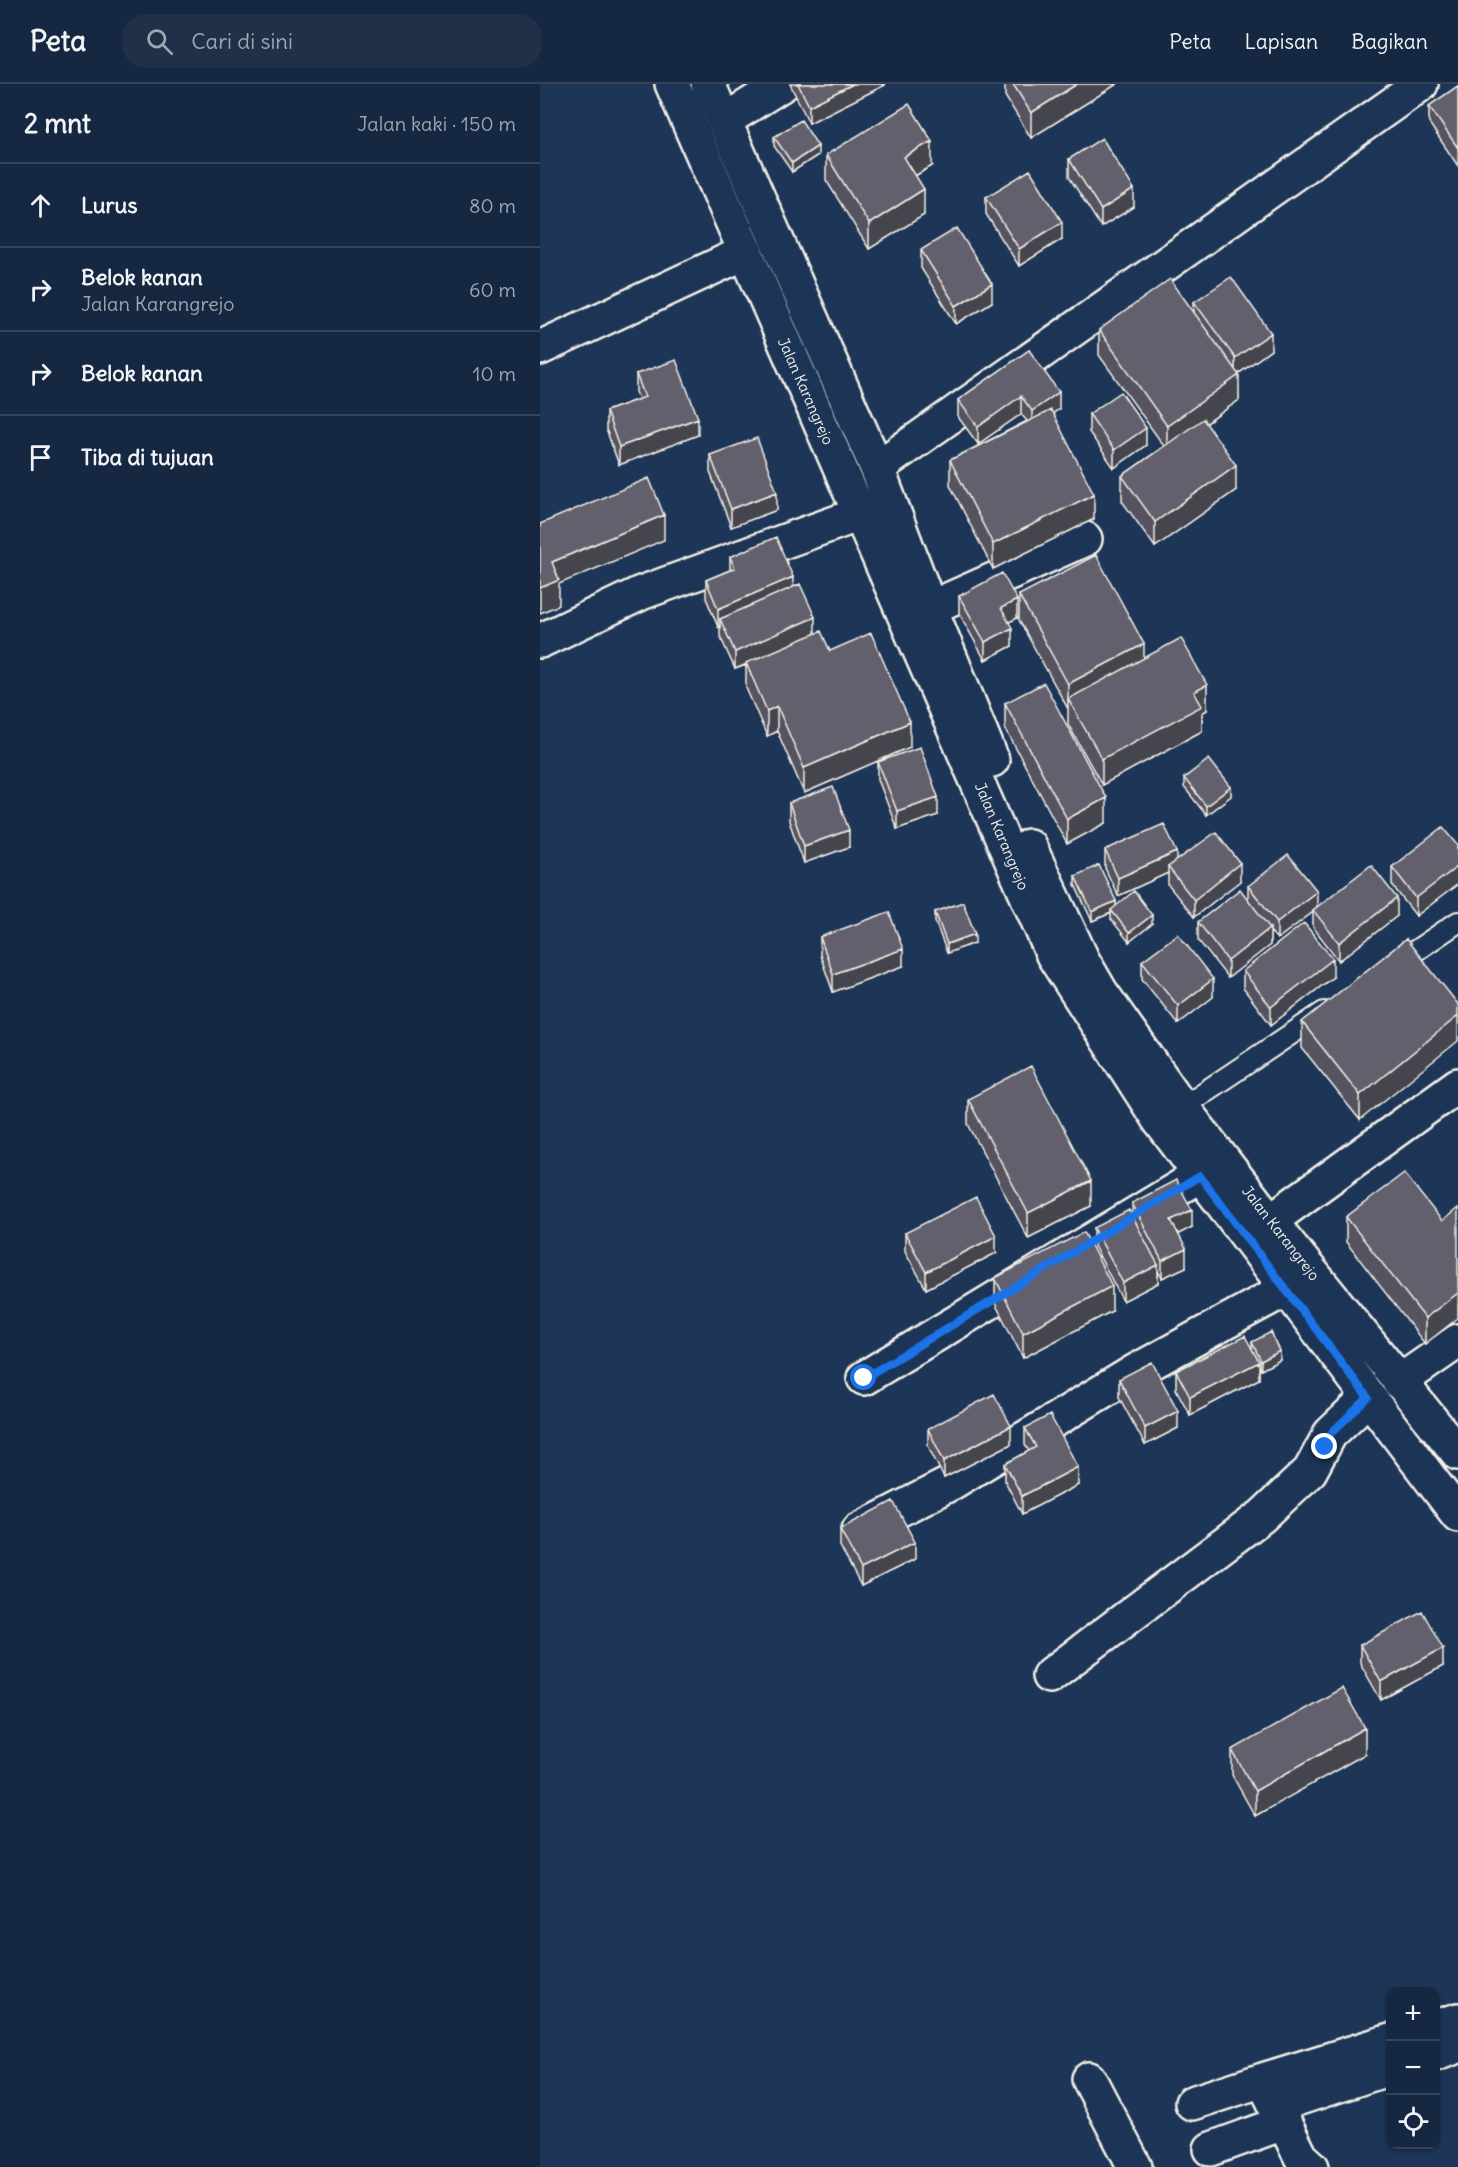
<!DOCTYPE html>
<html lang="id">
<head>
<meta charset="utf-8">
<style>
	:root { --surface:#162841; --page:#1f3048; --text:#f1f3f6; --muted:#9ea6b1; --line:#35445a }
	body { margin:0; font-family:Delius,sans-serif; background:var(--page); color:var(--text) }
	.controls { position:absolute; right:18px; bottom:18px; display:grid; overflow:hidden; border-radius:12px; box-shadow:0 2px 4px #0004 }
	.controls button { width:54px; height:54px; display:grid; place-items:center; padding:0; border:0; border-bottom:2px solid var(--line); background:var(--surface); color:var(--text); font:30px sans-serif }
	.stop { position:absolute; width:18px; height:18px; margin:-14px; border:4px solid #1a73e8; border-radius:50%; background:#fff }
	.stop.end { background:#1a73e8; border-color:#fff; box-shadow:0 2px 6px #0008 }
	.list { margin:0; padding:0; list-style:none }
	h2 { display:flex; justify-content:space-between; align-items:center; height:78px; margin:0; padding:0 24px; font-size:26px }
	h2 small { font-size:20px; font-weight:400; color:var(--muted) }
	.list li { display:grid; grid-template-columns:39px 1fr auto; gap:18px; align-items:center; box-sizing:border-box; height:84px; padding:0 24px; border-top:2px solid var(--line) }
	.list b { display:block; font-size:22px; white-space:nowrap }
	.list p { margin:0; font-size:20px; white-space:nowrap; color:var(--muted) }
	.list em { font-size:20px; font-style:normal; color:var(--muted) }
	.icon { flex:none; width:33px; height:33px; fill:none; stroke:currentColor; stroke-width:2; stroke-linecap:round; stroke-linejoin:round }
	.map { position:relative; flex:none; width:918px; height:2083px; overflow:hidden }
	header { display:flex; align-items:center; gap:36px; box-sizing:border-box; height:84px; padding:0 30px; background:var(--surface); border-bottom:2px solid var(--line) }
	header strong { font-size:28px }
	nav { display:flex; gap:33px; margin-inline-start:auto; font-size:21px }
	.search { width:420px; height:54px; background:var(--page); display:flex; align-items:center; gap:15px; box-sizing:border-box; padding:0 21px; border-radius:24px; color:var(--muted); font-size:22px }
	main { display:flex }
	aside { flex:1; background:var(--surface) }
	.map>svg:first-child { display:block }
	.lines { fill:none; stroke-linecap:round; stroke-linejoin:round }
	.lane-casing { stroke:#f4f1e8; stroke-width:24 }
	.street-casing { stroke:#f4f1e8; stroke-width:38 }
	.primary-casing { stroke:#f4f1e8; stroke-width:38 }
	.lane { stroke:#1d3557; stroke-width:20 }
	.street { stroke:#1d3557; stroke-width:33 }
	.primary { stroke:#1d3557; stroke-width:33 }
	.wall { fill:#55535f; stroke:#f4f1e8; stroke-width:1.5 }
	.shaded-wall { fill:#45444d; stroke:#f4f1e8; stroke-width:1.5 }
	.building { fill:#63616e; stroke:#f4f1e8; stroke-width:1.5 }
	.route { stroke:#1a73e8; stroke-width:8 }
	.labels { text-anchor:middle; dominant-baseline:central; stroke-width:5; stroke-linejoin:round; paint-order:stroke }
	.street-label { font-size:15px; fill:#f4f1e8; stroke:#1d3557 }
</style>
</head>
<body>
<header>
<strong>Peta</strong>
<div class="search"><svg class="icon" aria-label="search" viewBox="0 0 24 24"><circle cx="10" cy="10" r="6"/><path d="M15 15l6 6"/></svg>Cari di sini</div>
<nav><a>Peta</a><a>Lapisan</a><a>Bagikan</a></nav>
</header>
<main>
<aside>
<h2>2 mnt<small>Jalan kaki · 150 m</small></h2>
<ul class="list">
<li><svg class="icon" aria-label="ahead" viewBox="0 0 24 24"><path d="M12 20V5M6 11l6-6 6 6"/></svg><div><b>Lurus</b></div><em>80 m</em></li>
<li><svg class="icon" aria-label="right" viewBox="0 0 24 24"><path d="M7 20v-9h11M14 6l5 5-5 5"/></svg><div><b>Belok kanan</b><p>Jalan Karangrejo</p></div><em>60 m</em></li>
<li><svg class="icon" aria-label="right" viewBox="0 0 24 24"><path d="M7 20v-9h11M14 6l5 5-5 5"/></svg><div><b>Belok kanan</b></div><em>10 m</em></li>
<li><svg class="icon" aria-label="arrive" viewBox="0 0 24 24"><path d="M6 21V4h12l-3 4 3 4H6"/></svg><div><b>Tiba di tujuan</b></div></li>
</ul>
</aside>
<div class="map">
<svg width="918" height="2083" viewBox="0 0 918 2083">
	<rect width="100%" height="100%" fill="#1d3557"/>
	<filter id="ink" filterUnits="userSpaceOnUse"><feTurbulence type="fractalNoise" baseFrequency=".0167" numOctaves="2"/><feDisplacementMap in="SourceGraphic" scale="12" xChannelSelector="R" yChannelSelector="G"/><feConvolveMatrix kernelMatrix="1 2 1 2 8 2 1 2 1" color-interpolation-filters="sRGB"/></filter>
	<g filter="url(#ink)">
		<g class="lines">
			<defs>
				<path id="lane" d="M853,882L918,838
					M642,1023L784,928"/>
				<path id="street" d="M184,37L243,0
					M0,264L206,168
					M337,384L881,0
					M390,524L545,455
					M0,557L101,509L320,430
					M730,1137L918,1001
					M324,1294L660,1091
					M859,1298L918,1257
					M319,1446L413,1398L594,1288L746,1205
					M509,1592L722,1432L770,1387L790,1350L828,1314
					M896,1943L918,1936
					M896,1970L918,1962
					M549,1995L595,2083
					M723,1996L850,1957
					M652,2019L723,1996L761,2073L772,2083
					M735,2022L850,1984
					M671,2065L743,2039"/>
				<path id="primary" d="M132,0L513,871L619,1036L918,1431
					M168,0L337,384L390,524L452,676
					M489,762L543,877L561,908L642,1023L730,1137L918,1369"/>
			</defs>
			<use href="#lane" class="lane-casing"/>
			<use href="#street" class="street-casing"/>
			<use href="#primary" class="primary-casing"/>
			<use href="#lane" class="lane"/>
			<use href="#street" class="street"/>
			<use href="#primary" class="primary"/>
		</g>
		<path class="wall" d="M250,0H345V1L269,39Z
			M465,0H577L491,54L465,12Z
			M918,2V82L889,39V22Z
			M234,53L278,71L252,88L234,62Z
			M286,71L392,82L375,92L384,131L329,165L286,96Z
			M529,75L594,123L561,143L529,93Z
			M446,113L522,155L479,182L446,130Z
			M381,166L452,218L416,240L381,184Z
			M654,218L731,266L698,290L699,316L666,340L696,406L615,463L582,417V392L624,362L559,271V246L654,229Z
			M489,266L519,325L513,329L554,435L453,485L410,401V376L487,337L481,330L438,360L418,333V316Z
			M96,290L158,351L79,381L66,345V327L99,315L96,308Z
			M549,330L606,361L574,384L549,348Z
			M170,371L237,426L191,443L170,388Z
			M190,473L253,503L275,550L290,567L370,663L264,709L237,647L227,652L206,604V581L195,585L180,552V542L178,543L166,514V496L190,486Z
			M479,511L604,574L667,626L662,629V647L562,701L528,640V625L479,536Z
			M419,512L477,534L469,538L472,562L445,576L419,529Z
			M465,619L566,739L527,760L465,644Z
			M338,678L398,731L357,745L338,695Z
			M644,694L691,712L666,731L644,703Z
			M249,719L309,763L264,779L249,737Z
			M918,761V800L876,832L852,801V783Z
			M565,766L637,777L700,797L654,833L628,801V789L578,812L565,784Z
			M535,792L576,821L612,840L589,858L571,835V829L552,837L535,801Z
			M708,802L777,823L857,832L799,877L773,843V828L737,855L730,847V861L688,894L658,856V838L708,816Z
			M395,828L435,859L407,869L395,837Z
			M280,853L363,882L293,908L280,871Z
			M866,855L820,1036L762,964V938Z
			M602,877L673,913L638,940L602,895Z
			M703,887L793,893L731,941L703,904Z
			M428,1015L551,1122L488,1154L428,1040Z
			M592,1119L652,1143L638,1150L646,1183L622,1194L618,1187V1199L583,1217L554,1162V1144L592,1132Z
			M806,1133L902,1137L885,1260L806,1158Z
			M365,1149L456,1169L386,1205L365,1167Z
			M455,1194L572,1227L483,1274L455,1219Z
			M712,1258L740,1276L721,1286L719,1281V1295L650,1331L636,1305V1287L712,1265Z
			M579,1295L638,1344L605,1361L579,1313Z
			M485,1344L538,1401L482,1430L465,1397V1380L489,1367L485,1361Z
			M388,1345L471,1360L404,1394L388,1362Z
			M300,1445L375,1475L321,1502L300,1462Z
			M820,1561L903,1582L841,1616L820,1579Z
			M692,1666L825,1670L715,1732L692,1691Z"/>
		<path class="shaded-wall" d="M313,0H345V1L269,39V22Z
			M537,0H577L491,54V29Z
			M392,57V82L364,98V73Z
			M278,62V71L252,88V79Z
			M384,105V131L329,165V140Z
			M594,105V123L561,143V126Z
			M522,138V155L479,182V165Z
			M452,200V218L416,240V222Z
			M731,249V266L695,292V274Z
			M699,291V316L627,367V342Z
			M519,308V325L492,344V327Z
			M481,312V330L438,360V343Z
			M158,334V351L79,381V363Z
			M606,344V361L574,384V366Z
			M696,381V406L615,463V438Z
			M237,408V426L191,443V425Z
			M554,410V435L453,485V460Z
			M124,431V456L19,500V521L0,529V504L12,478Z
			M253,493V510L180,535V542L178,543V525Z
			M477,516V534L461,542V524Z
			M275,533V551L195,585V568Z
			M472,544V562L445,576V558Z
			M604,560V585L528,615V625V600Z
			M667,601V626L662,629V647L562,701V675L654,608Z
			M237,622V647L227,652V627Z
			M370,638V663L264,709V684Z
			M691,703V712L666,731V722Z
			M398,713V731L357,745V727Z
			M566,714V739L527,760V735Z
			M309,746V763L264,779V762Z
			M637,768V785L628,783V789L578,812V794Z
			M700,779V797L654,833V816Z
			M918,782V800L876,832V814Z
			M777,807V825L773,826V828L737,855V838Z
			M857,814V832L799,877V859Z
			M576,817V826H571V829L552,837V828Z
			M612,831V840L589,858V849Z
			M730,844V861L688,894V877Z
			M435,850V859L407,869V860Z
			M363,865V882L293,908V890Z
			M793,875V893L731,941V923Z
			M673,895V913L638,940V922Z
			M918,932V957L820,1036V1011Z
			M551,1097V1122L488,1154V1129Z
			M652,1126V1143L631,1154V1136Z
			M456,1152V1169L386,1205V1188Z
			M646,1165V1183L622,1194V1177Z
			M618,1181V1199L583,1217V1199Z
			M572,1202V1227L483,1274V1249Z
			M918,1209V1234L885,1260V1234Z
			M740,1267V1276L721,1286V1277Z
			M719,1278V1295L650,1331V1313Z
			M638,1327V1344L605,1361V1344Z
			M471,1342V1360L404,1394V1377Z
			M538,1383V1401L482,1430V1412Z
			M375,1458V1475L321,1502V1485Z
			M903,1564V1582L841,1616V1598Z
			M825,1644V1670L715,1732V1707Z"/>
		<path class="building" d="M258,0H313L269,22Z
			M473,0H537L491,29Z
			M918,2V64L889,22Z
			M369,20L392,57L364,73L384,105L329,140L286,71Z
			M261,36L278,62L252,79L234,53Z
			M562,54L594,105L561,126L529,75Z
			M490,86L522,138L479,165L446,113Z
			M417,144L452,200L416,222L381,166Z
			M691,193L731,249L695,274L654,218Z
			M630,195L699,291L627,342L559,246Z
			M489,266L519,308L492,327L481,312L438,343L418,316Z
			M136,276L158,334L79,363L66,327L105,313L96,290Z
			M581,308L606,344L574,366L549,330Z
			M511,326L554,410L453,460L410,376Z
			M663,335L696,381L615,438L582,392Z
			M217,354L237,408L191,425L170,371Z
			M109,394L124,431L12,478L19,496L0,504V440Z
			M236,453L253,493L178,525L166,496L195,484L190,473Z
			M556,471L604,560L528,600L479,511Z
			M462,489L477,516L461,524L472,544L445,558L419,512Z
			M260,500L275,533L195,568L180,535Z
			M281,547L290,567L331,549L370,638L264,684L237,622L227,627L206,579Z
			M641,554L667,601L654,608L662,622L562,675L528,615Z
			M504,599L566,714L527,735L465,619Z
			M380,663L398,713L357,727L338,678Z
			M669,675L691,703L666,722L644,694Z
			M293,703L309,746L264,762L249,719Z
			M624,740L637,768L578,794L565,766Z
			M903,743L918,761V782L876,814L852,783Z
			M676,748L700,779L654,816L628,783Z
			M748,771L777,807L737,838L708,802Z
			M559,781L576,817L552,828L535,792Z
			M831,781L857,814L799,859L773,826Z
			M700,805L730,844L688,877L658,838Z
			M594,807L612,831L589,849L571,826Z
			M423,818L435,850L407,860L395,828Z
			M349,828L363,865L293,890L280,853Z
			M764,839L793,875L731,923L703,887Z
			M638,850L673,895L638,922L602,877Z
			M866,855L918,920V932L820,1011L762,938Z
			M491,982L551,1097L488,1129L428,1015Z
			M864,1089L902,1137L918,1124V1209L885,1234L806,1133Z
			M636,1096L652,1126L631,1136L646,1165L622,1177L592,1119Z
			M436,1113L456,1152L386,1188L365,1149Z
			M589,1126L618,1181L583,1199L554,1144Z
			M544,1148L572,1202L483,1249L455,1194Z
			M731,1248L740,1267L721,1277L712,1258Z
			M705,1252L719,1278L650,1313L636,1287Z
			M612,1278L638,1327L605,1344L579,1295Z
			M454,1310L471,1342L404,1377L388,1345Z
			M510,1331L538,1383L482,1412L465,1380L496,1363L485,1344Z
			M353,1417L375,1458L321,1485L300,1445Z
			M882,1527L903,1564L841,1598L820,1561Z
			M802,1604L825,1644L715,1707L692,1666Z"/>
	</g>
	<g class="lines" filter="url(#ink)">
		<path class="route" d="M324,1294L660,1092L828,1314L790,1350L785,1363"/>
	</g>
	<g class="labels">
		<g class="street-label">
			<text transform="translate(266 307) rotate(66)">Jalan Karangrejo</text>
			<text transform="translate(462 752) rotate(67)">Jalan Karangrejo</text>
			<text transform="translate(741 1149) rotate(52)">Jalan Karangrejo</text>
		</g>
	</g>
</svg>
<div class="controls">
<button>+</button>
<button>−</button>
<button><svg class="icon" aria-label="locate" viewBox="0 0 24 24"><circle cx="12" cy="12" r="6"/><path d="M12 2v4M12 18v4M2 12h4M18 12h4"/></svg></button>
</div>
<div class="stop" style="left:324px;top:1294px"></div>
<div class="stop end" style="left:785px;top:1363px"></div>
</div>
</main>
</body>
</html>
